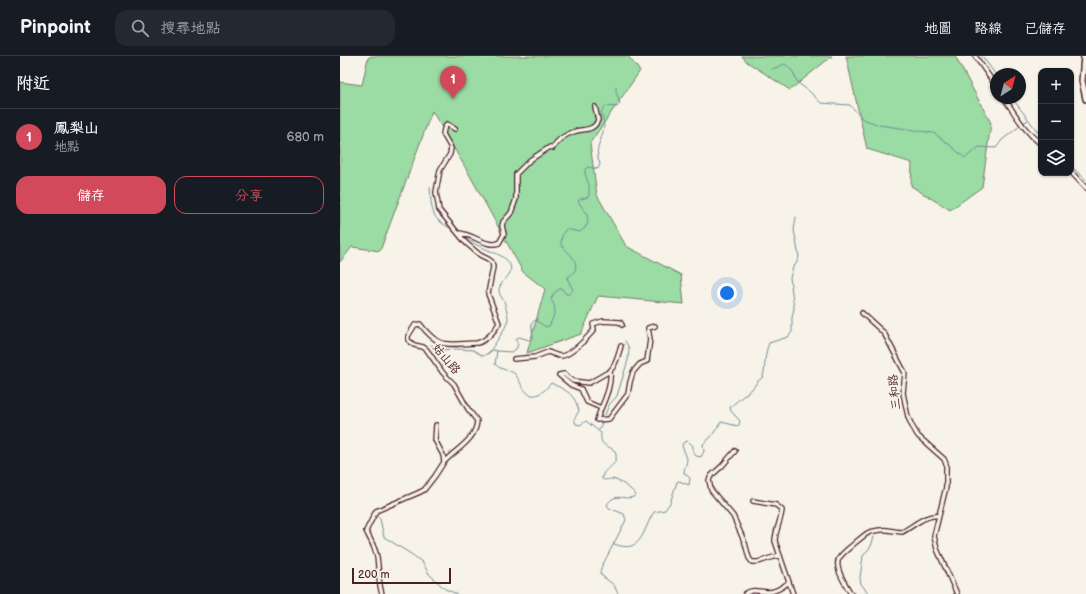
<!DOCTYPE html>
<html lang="zh-TW">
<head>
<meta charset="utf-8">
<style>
	:root { --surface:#171b24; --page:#242831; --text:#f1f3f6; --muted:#9ea1a6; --line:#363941; --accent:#d1495b }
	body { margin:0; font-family:"Balsamiq Sans","LXGW WenKai TC",sans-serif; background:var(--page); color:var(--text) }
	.controls { position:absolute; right:12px; top:12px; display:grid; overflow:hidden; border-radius:8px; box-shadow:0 1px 3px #0004 }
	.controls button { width:36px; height:36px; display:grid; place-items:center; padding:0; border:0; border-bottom:1px solid var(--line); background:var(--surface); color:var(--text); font:20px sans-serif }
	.compass { position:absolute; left:650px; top:12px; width:36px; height:36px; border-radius:50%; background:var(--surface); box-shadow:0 1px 3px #0004; rotate:36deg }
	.scale { position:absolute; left:12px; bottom:10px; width:99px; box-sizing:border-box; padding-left:4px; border:2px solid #4a1f2b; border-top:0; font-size:11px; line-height:14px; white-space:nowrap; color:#4a1f2b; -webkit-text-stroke:3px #f7f3e8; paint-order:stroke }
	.you { position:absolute; left:387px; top:237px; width:14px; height:14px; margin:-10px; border:3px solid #fff; border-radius:50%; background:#1a73e8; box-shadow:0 0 0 6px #1a73e833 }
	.badge { display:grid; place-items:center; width:26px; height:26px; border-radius:50%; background:var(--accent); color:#fff; font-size:13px; font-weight:700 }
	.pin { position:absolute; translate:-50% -33px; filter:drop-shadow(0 1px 2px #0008) }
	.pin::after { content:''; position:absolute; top:21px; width:14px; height:12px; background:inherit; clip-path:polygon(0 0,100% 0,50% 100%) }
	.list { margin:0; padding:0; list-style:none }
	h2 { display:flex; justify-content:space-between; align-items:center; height:52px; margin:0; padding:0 16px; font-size:17px }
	h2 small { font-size:13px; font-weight:400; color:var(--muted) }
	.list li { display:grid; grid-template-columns:26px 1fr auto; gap:12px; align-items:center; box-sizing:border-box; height:56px; padding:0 16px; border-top:1px solid var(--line) }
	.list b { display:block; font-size:15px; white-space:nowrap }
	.list p { margin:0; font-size:13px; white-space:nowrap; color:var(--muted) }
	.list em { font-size:13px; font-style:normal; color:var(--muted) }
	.actions { display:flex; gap:8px; padding:12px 16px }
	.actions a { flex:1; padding:9px 0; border:1px solid var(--accent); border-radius:12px; text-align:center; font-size:14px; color:var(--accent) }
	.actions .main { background:var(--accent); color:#fff }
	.icon { flex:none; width:22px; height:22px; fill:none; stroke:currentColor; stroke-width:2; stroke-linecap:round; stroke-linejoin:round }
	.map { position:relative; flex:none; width:746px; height:538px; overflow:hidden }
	header { display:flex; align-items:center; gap:24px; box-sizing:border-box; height:56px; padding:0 20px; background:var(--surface); border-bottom:1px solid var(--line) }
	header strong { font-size:19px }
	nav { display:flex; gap:22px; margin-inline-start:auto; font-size:14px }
	.search { width:280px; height:36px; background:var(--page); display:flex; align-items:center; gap:10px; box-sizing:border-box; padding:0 14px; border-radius:12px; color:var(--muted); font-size:15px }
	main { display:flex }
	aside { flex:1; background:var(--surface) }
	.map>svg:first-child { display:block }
	.green { fill:#9bdba4; stroke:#727d68 }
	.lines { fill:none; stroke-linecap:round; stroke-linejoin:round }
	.stream { stroke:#6e8c9b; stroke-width:1 }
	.street-casing { stroke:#4a1f2b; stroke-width:6 }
	.secondary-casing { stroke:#4a1f2b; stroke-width:8 }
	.street { stroke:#f7f3e8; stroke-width:3.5 }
	.secondary { stroke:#f7f3e8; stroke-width:5 }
	.labels { text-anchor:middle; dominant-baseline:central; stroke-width:3; stroke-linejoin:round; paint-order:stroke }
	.street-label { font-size:12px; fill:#4a1f2b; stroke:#f7f3e8 }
</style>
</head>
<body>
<header>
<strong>Pinpoint</strong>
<div class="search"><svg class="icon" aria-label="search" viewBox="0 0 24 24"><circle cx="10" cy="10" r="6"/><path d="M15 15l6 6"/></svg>搜尋地點</div>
<nav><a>地圖</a><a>路線</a><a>已儲存</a></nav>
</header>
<main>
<aside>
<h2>附近<small></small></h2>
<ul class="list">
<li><span class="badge">1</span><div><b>鳳梨山</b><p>地點</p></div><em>680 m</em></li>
</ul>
<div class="actions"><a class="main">儲存</a><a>分享</a></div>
</aside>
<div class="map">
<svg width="746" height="538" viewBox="0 0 746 538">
	<rect width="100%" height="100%" fill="#f7f3e8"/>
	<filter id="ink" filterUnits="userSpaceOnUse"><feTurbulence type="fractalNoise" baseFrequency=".025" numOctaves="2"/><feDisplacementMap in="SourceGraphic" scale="8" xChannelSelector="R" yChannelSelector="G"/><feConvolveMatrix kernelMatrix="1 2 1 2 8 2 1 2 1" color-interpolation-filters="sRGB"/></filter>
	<g filter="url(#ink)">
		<path class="green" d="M31,0H288L300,15L250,87L257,139L286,190L341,219L344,248L258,240L241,278L187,297L205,233L183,216L128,116L92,55L40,195L12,191L0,206V26L22,29L28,2Z
			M402,0H492L450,34L407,6Z
			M506,0H615L651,67L642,131L610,154L571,130L572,107L527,93Z"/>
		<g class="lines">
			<path class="stream" d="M642,0L656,19
				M432,13L445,8L453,16L458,27L469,35L481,47L510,49L523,63L539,69L594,77L611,90L625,102L639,91L656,92L662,84L681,69
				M276,31V36L280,47L277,51L265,50L261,56C263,62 265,69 263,76C260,88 254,95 260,108L258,113L248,111L245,113V118L249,129V140L246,142L240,143L238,145L247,159L248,167L244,173L240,176L226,173C222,177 221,183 221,189C226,195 241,205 234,216C233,218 229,220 227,222L233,234L229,238H226L221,232L214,237L211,243C218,254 214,257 210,269L206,271L195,264C189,268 193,276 193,282L189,284L179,281L176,283L178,288L176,293L172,296L157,295L155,308C161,315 170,313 175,318C182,327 186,347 202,336C206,334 208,330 211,327C227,335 234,337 239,355L234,363L236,368L240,369L246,365L261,377C260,391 266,388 275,395C281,412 262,410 262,423C267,425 268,423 272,423C278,423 293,434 296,439C288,447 275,434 267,449L269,452L284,458L286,464L261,512L260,517L262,520L274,529L278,538
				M672,42L701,80
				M683,67L688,64
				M731,110L746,124
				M90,131C91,142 90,157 99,165C103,168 108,171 112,173
				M122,179C127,183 132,186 137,189C146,194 165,199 169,207C176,219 160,224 159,234C159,240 164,243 165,248C166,252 168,260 168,263C167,272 153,290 148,298
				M91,289L98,294L118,293L133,294L143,300L153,294L157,295
				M264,361L269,349L277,340L288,304L289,292L285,285
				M259,374L263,364
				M36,458L40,463L44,481L71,498L82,506L89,518L105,533L117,538
				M274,488C303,499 302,474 314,456L325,454L330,447L337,426L339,425L349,429L350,422L344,417C344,412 347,408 347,403C346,398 343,394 342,389L344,386L348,385L353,390V396L356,400L361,401L364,395L363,388L371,381L381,366L398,370L399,369L400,365L391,355L390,351L413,332L418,325L423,321C426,309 424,299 429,287L448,281L452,276V262L454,252L450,222L453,211L456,208L459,201L454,174L456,161
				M529,538L521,528L520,522L523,500L531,490L534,481"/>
			<defs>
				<path id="street" d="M635,0L656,30
					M664,42C676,59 684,75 701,88
					M731,116L746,132
					M118,177C132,177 146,192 159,187L164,178L162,170L163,166L171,157L176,143V118L190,104L210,91L213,92C217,83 227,78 236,75C244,73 254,75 258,64L255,51
					M522,257L544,277L565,317L563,337L568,361L572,370L578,380L604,403L606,408V431L594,480L597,493L617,538
					M174,303L195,301L208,296C212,297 216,300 221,300C232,299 247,282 254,274L253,268L263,265L280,266L282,269
					M270,315C272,333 262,347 257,364L269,363L288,338L290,326L293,316L300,308L307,305L310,283L308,272L315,270
					M261,352L247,346L241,333L231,329L219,319L224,318L233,325L249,327L270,315C277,308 278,299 281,290
					M395,395L382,410L371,420L369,424L371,434L393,460L405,487L409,502L412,506H418L440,499
					M104,406C115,394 136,384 137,365L128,353L114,328L103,317L87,294L83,291L74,289L68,284V280L75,269L80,268C100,294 107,288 137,287C146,285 155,275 159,267L148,238L153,211L152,206L148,203L140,199L126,187L99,154L96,136L100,114L110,98L111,92L103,78L104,73L107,68L115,73
					M413,445L436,449L442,454C441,465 435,475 435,485L453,538
					M42,538C38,526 39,514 37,501C35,491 30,483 26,475L36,455L78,437L84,434L95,420L104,406L103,399L95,384L96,369
					M405,538C413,532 419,536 428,536C435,536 443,531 449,526
					M511,538C507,530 492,510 500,501C504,495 511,491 516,486C528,477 525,476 541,474C548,473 555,476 562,476C574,470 585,458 599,460"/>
				<path id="secondary" d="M744,0L742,25L746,43"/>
			</defs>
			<use href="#street" class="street-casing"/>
			<use href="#secondary" class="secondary-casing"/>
			<use href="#street" class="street"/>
			<use href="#secondary" class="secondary"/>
		</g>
	</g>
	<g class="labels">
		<g class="street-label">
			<text transform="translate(106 303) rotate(50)">姑山路</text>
			<text transform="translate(555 336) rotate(-96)">三和路</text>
		</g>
	</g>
</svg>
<div class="controls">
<button>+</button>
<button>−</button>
<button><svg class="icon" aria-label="layers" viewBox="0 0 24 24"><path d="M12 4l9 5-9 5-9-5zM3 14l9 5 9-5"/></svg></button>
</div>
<svg class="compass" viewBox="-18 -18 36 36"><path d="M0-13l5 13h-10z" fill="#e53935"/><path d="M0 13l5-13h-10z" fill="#9ea1a6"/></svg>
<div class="scale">200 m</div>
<div class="you"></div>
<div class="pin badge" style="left:113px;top:43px">1</div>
</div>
</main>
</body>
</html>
